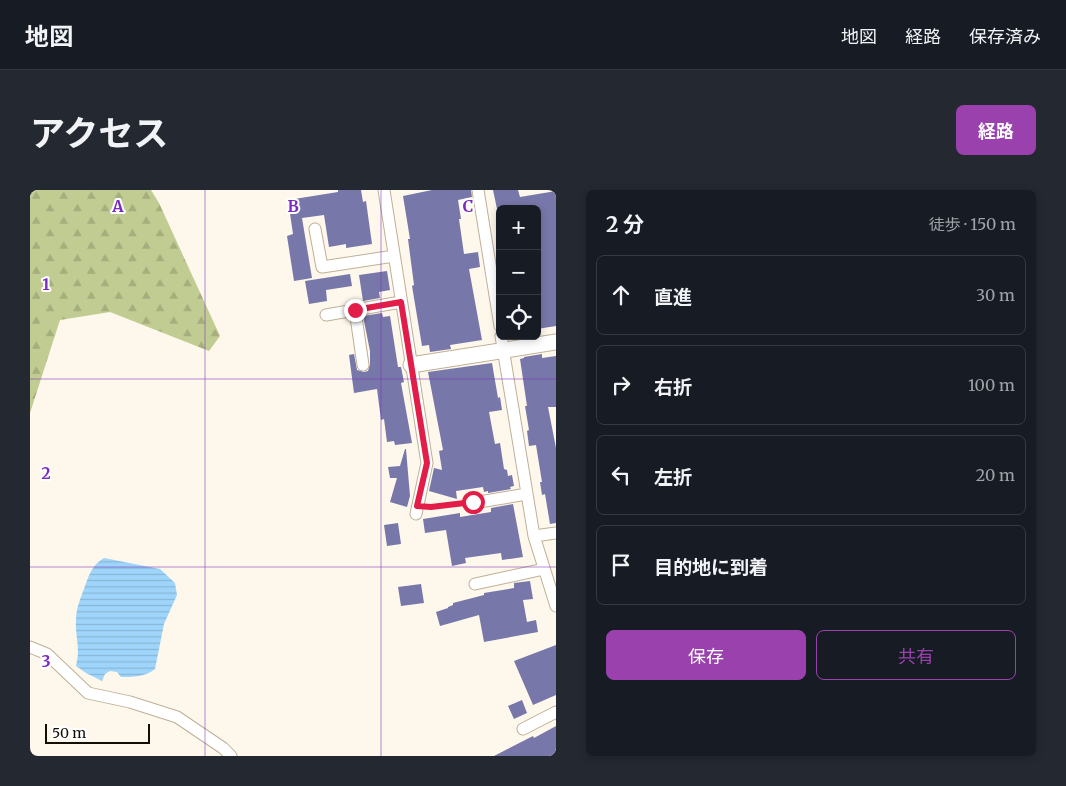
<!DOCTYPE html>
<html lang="ja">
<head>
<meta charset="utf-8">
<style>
	:root { --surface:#171b24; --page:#242831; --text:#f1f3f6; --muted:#9ea1a6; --line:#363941; --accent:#9a41ad }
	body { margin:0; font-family:Merriweather,"Noto Sans JP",serif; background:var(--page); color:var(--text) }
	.controls { position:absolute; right:15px; top:15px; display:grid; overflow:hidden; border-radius:8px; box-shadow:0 2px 8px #0003 }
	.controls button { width:45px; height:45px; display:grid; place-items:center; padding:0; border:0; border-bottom:1px solid var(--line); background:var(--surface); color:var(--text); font:25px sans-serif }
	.scale { position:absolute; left:15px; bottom:12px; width:105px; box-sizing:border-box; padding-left:5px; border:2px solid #120d05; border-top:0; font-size:14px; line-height:18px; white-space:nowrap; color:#120d05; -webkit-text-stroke:4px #fff; paint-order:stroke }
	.stop { position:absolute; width:15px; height:15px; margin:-11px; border:4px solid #e11d48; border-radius:50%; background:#fff }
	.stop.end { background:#e11d48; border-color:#fff; box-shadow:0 1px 5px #0008 }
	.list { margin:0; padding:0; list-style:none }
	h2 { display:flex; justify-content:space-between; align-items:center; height:65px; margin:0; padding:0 20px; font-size:21px }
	h2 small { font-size:16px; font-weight:400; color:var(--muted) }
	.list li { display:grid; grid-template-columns:32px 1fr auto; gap:15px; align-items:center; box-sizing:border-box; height:80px; margin:0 10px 10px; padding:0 10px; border:1px solid var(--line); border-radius:8px }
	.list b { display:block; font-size:19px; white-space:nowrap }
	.list em { font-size:16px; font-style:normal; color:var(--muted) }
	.actions { display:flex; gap:10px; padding:15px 20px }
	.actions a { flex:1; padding:11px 0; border:1px solid var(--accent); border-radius:8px; text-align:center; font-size:18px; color:var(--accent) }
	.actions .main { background:var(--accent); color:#fff }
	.icon { flex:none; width:28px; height:28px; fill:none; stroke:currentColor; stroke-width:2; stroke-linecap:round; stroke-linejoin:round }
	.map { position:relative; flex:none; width:526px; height:566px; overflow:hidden; border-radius:8px }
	header { display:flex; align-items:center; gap:30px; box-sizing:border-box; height:70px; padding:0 25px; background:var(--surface); border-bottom:1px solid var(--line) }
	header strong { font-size:24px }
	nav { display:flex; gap:28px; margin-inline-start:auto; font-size:18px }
	.intro { display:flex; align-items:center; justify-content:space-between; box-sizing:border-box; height:120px; padding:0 30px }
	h1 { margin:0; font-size:35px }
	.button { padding:12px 22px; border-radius:8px; background:var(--accent); color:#fff; font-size:18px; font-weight:700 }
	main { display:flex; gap:30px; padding:0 30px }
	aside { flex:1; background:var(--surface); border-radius:8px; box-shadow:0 2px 8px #0003 }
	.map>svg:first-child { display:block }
	.forest { fill:url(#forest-firs) }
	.water { fill:url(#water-rules) }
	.building { fill:#7877a9 }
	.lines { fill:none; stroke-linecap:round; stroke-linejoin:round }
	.minor-casing { stroke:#bfb096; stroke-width:13 }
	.tertiary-casing { stroke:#bfb096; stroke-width:17 }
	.path { stroke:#aca79d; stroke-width:2.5; stroke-dasharray:2.5 2.5; stroke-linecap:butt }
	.minor { stroke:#fff; stroke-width:11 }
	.tertiary { stroke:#fff; stroke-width:15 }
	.route { stroke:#e11d48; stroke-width:6 }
	.grid { fill:none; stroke:#7b2cbf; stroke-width:1; stroke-opacity:0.55 }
	.grid-label { font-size:16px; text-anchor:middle; font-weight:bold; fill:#7b2cbf; stroke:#fff; stroke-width:4; stroke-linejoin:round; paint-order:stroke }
</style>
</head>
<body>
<header>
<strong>地図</strong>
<nav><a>地図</a><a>経路</a><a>保存済み</a></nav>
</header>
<div class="intro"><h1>アクセス</h1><a class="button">経路</a></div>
<main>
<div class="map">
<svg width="526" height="566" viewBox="0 0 526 566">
	<defs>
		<pattern id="forest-firs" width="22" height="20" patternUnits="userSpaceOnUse" patternTransform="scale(1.25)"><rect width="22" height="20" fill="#c1cc92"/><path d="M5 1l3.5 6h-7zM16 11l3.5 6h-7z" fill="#a5ae7c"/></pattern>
		<pattern id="water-rules" width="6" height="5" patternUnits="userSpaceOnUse" patternTransform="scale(1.25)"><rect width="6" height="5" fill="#9fd5fb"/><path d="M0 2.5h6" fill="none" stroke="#88b6d6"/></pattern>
	</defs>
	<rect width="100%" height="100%" fill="#fdf7ec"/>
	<path class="forest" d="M0,0H121L129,13L190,146L179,161L80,122L30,130L0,223Z"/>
	<path class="water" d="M74,368L130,379L145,393L147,405L134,434L125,479C115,487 103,487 91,487L87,482L80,481L75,484L72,491L56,483L46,476C51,457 45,448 46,430C46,417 51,408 55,396C59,385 62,375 74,368Z"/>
	<path class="building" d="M308,0H331L333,12L336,11L342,54L316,58V54L299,57L294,25L272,28L282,88L264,91L257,46L263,44L258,10L308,2Z
		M402,0H441L442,7L428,10L431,29H429L434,64L448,62L450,77L439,79L452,150L420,155L421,159L400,162L399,155L392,156L382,96L384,95L378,49H380L373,6Z
		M463,0H488L490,7L526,1V136L507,139V19H467Z
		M357,81L360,100L349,102L350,108L333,111L329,85Z
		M320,84L322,96L296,100L297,111L279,114L275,91Z
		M352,123L353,127L360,126L368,177H371L374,192L371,193L382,253L365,255L364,251L357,252L354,229L351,230L347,199L324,203L319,165L324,164L327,180L334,182L338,181L340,174V161L333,126Z
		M512,164V168L526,166V217H518L526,258V333L520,334L515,304L512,305L510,292H512L506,255L499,256L497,241L499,240L495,216H497L490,169L494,168V167Z
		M462,173L468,208L470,207L472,220L459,222L465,254L470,253L474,279L477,280L478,286L482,285L484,296L480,297L481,299L458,303V301L454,302L453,297L426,301L427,309L399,301L404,278L412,280L409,261L413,260L398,182Z
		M375,259H376L380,306L377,317L360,312L367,288H360L358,277L370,276Z
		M483,314L493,367L472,370L471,363L435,368L436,373L422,376L416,340L395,343L393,329L430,323V327L461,322V318Z
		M368,333L371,354L357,356L354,335Z
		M500,391L503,409L493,410L497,432L506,430L508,442L454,452L449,425L410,436L406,422L418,418V417L423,415V413L454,405V403L484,398V393Z
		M391,394L394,413L371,416L368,397Z
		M526,455V505L503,515L484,471Z
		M492,510L497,523L484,529L478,516Z
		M526,536V566H464L503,546L504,548Z"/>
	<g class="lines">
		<defs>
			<path id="minor" d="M354,0L397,273L386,324
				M448,0L470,136
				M285,39L292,77L364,66
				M325,120L333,175
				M296,125L371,112
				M471,146L504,346L526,416
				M443,313L497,304
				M504,346L526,343
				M445,394L514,379
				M0,457L17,464L58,503L100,512L147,527L193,558L201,566
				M493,539L526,522"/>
			<path id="tertiary" d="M381,175L526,152"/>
		</defs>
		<use href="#minor" class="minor-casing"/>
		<use href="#tertiary" class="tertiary-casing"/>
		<path class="path" d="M400,317L431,314"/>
		<use href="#minor" class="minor"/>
		<use href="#tertiary" class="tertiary"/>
	</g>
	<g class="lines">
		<path class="route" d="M325,120L371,112L397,273L387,316L401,317L443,312"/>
	</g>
	<path class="grid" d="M175,0V566M351,0V566M0,189H526M0,377H526"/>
	<g class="grid-label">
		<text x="88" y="22">A</text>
		<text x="263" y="22">B</text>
		<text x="438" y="22">C</text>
		<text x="16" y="100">1</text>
		<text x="16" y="289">2</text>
		<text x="16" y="477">3</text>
	</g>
</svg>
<div class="controls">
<button>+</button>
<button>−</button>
<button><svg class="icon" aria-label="locate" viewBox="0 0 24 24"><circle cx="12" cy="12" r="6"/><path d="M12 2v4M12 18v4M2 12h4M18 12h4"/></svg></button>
</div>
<div class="scale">50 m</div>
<div class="stop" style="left:443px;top:312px"></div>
<div class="stop end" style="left:325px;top:120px"></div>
</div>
<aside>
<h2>2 分<small>徒歩 · 150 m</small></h2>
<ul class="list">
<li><svg class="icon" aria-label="ahead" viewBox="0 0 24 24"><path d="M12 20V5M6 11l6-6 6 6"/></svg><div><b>直進</b></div><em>30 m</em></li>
<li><svg class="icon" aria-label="right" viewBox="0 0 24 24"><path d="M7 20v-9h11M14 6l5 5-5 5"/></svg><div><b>右折</b></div><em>100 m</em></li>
<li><svg class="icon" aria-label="left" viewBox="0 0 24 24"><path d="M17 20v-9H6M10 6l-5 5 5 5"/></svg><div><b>左折</b></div><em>20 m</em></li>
<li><svg class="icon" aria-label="arrive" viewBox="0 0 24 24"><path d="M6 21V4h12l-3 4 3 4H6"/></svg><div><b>目的地に到着</b></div></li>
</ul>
<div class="actions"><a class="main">保存</a><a>共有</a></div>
</aside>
</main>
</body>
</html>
